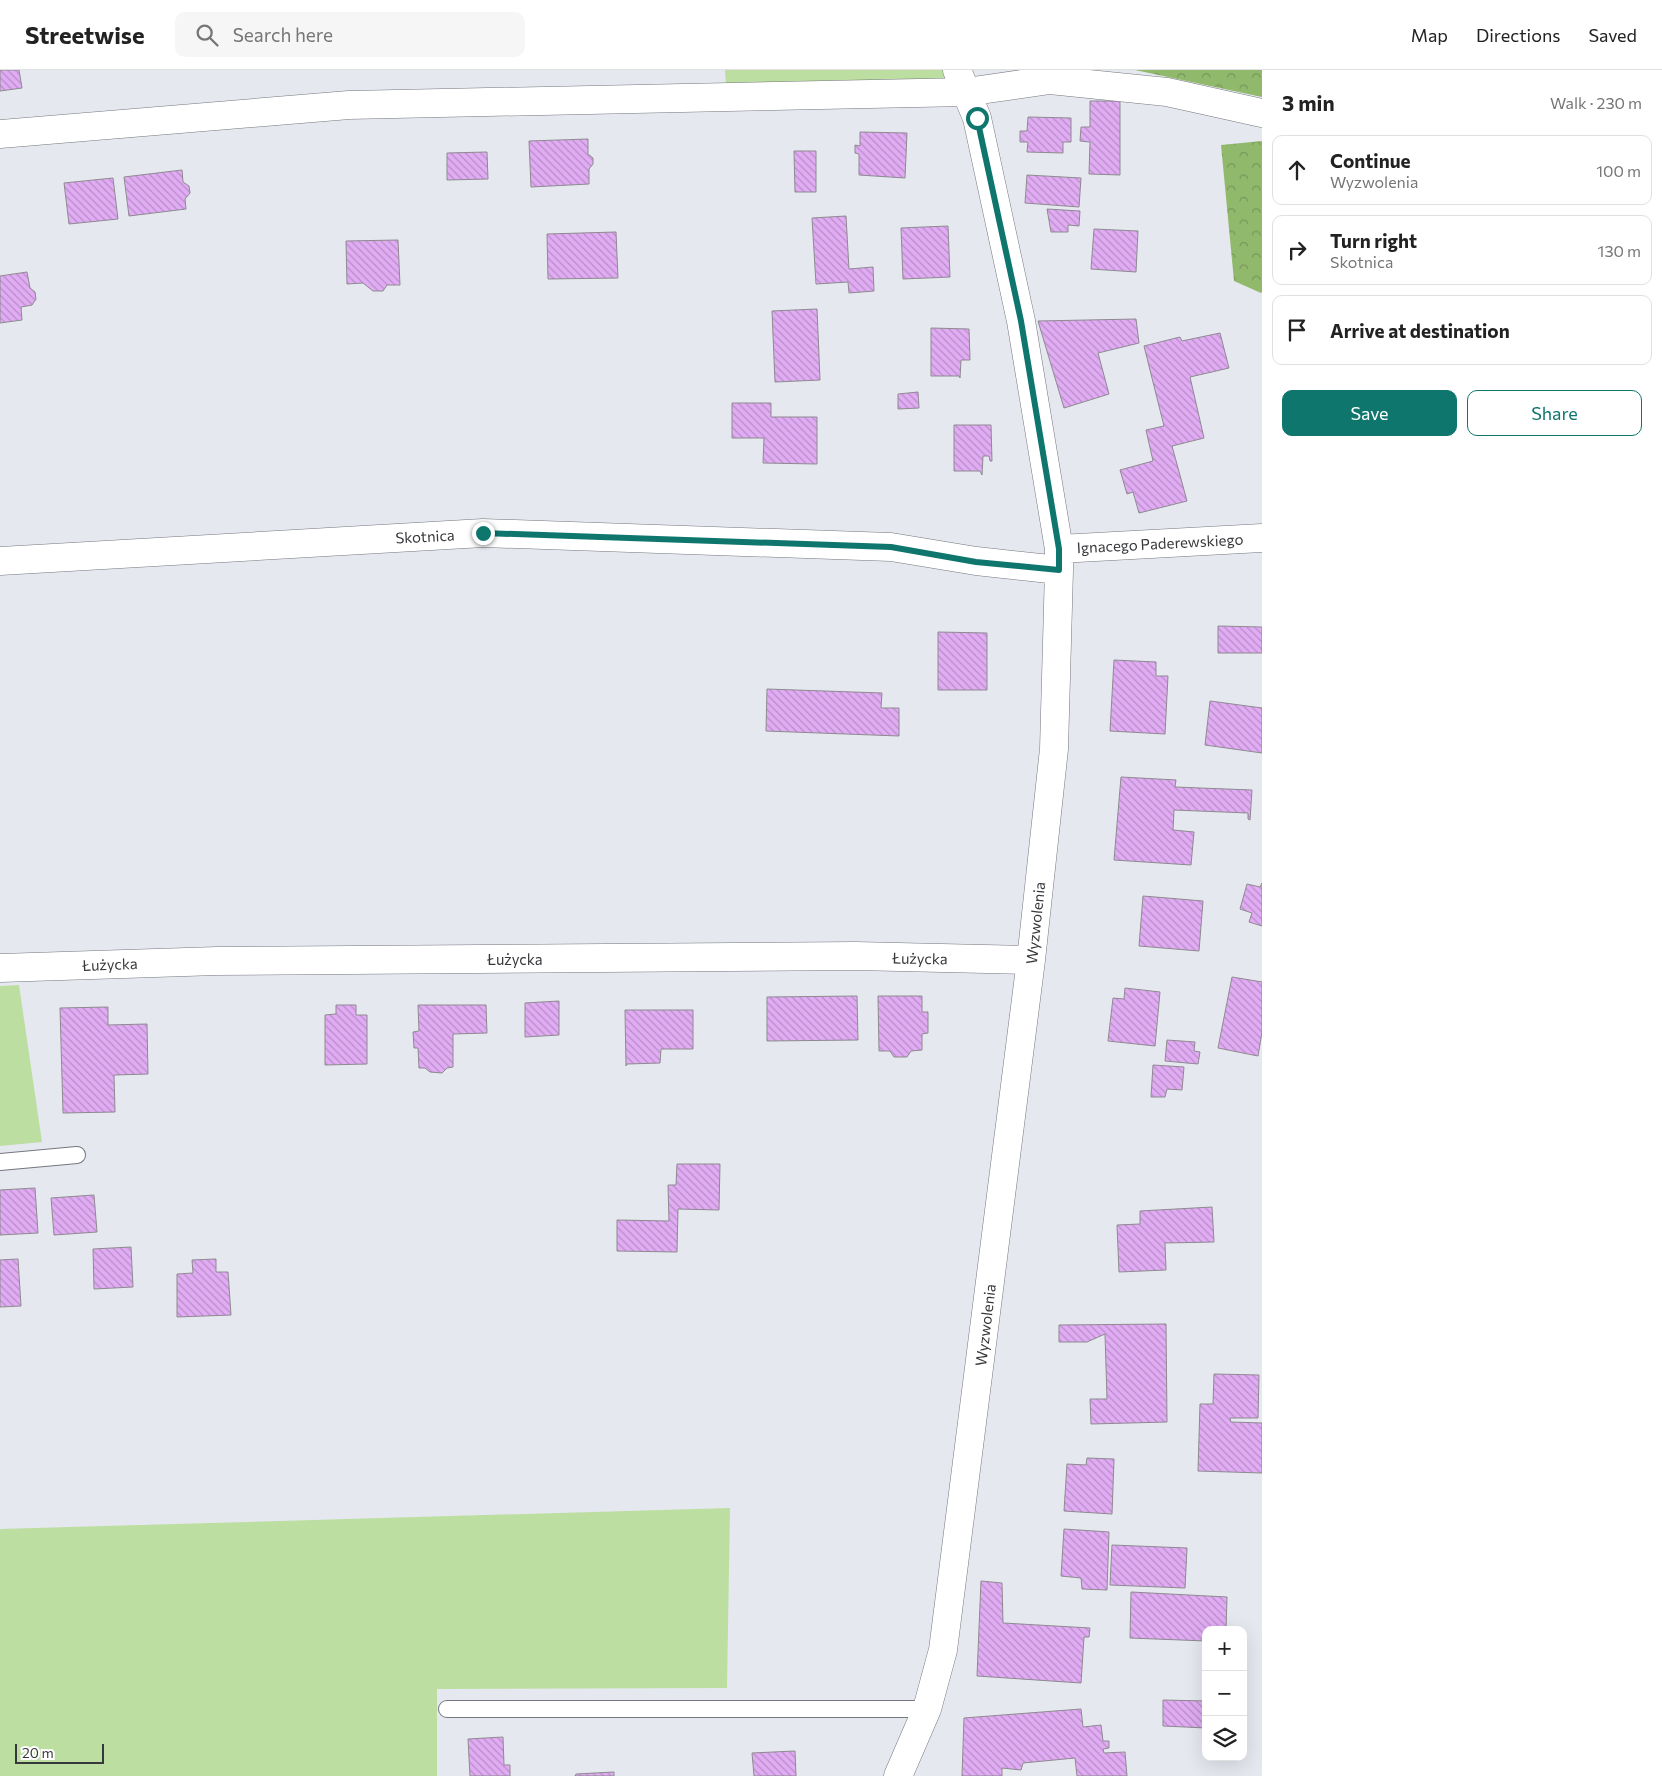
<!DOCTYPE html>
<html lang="en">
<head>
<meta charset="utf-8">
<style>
	:root { --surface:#fff; --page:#f6f6f6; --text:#222; --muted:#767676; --line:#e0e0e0; --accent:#0f766e }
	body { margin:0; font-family:Commissioner,sans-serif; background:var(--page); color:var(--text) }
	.controls { position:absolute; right:15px; bottom:15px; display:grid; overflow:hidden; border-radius:10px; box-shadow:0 5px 20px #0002 }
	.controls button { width:45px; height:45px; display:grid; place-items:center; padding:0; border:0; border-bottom:1px solid var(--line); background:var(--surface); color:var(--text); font:25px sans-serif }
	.scale { position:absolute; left:15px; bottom:12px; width:89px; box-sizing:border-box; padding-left:5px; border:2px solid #37383b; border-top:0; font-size:14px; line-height:18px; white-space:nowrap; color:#37383b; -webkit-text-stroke:4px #fff; paint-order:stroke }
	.stop { position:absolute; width:15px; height:15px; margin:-11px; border:4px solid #0f766e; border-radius:50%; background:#fff }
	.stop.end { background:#0f766e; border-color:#fff; box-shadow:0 1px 5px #0008 }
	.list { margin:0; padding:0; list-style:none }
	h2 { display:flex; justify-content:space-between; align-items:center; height:65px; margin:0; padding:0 20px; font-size:21px }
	h2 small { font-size:16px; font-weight:400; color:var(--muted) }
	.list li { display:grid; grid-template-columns:32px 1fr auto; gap:15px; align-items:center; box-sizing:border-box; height:70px; margin:0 10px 10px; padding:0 10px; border:1px solid var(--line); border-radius:10px }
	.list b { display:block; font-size:19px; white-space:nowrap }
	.list p { margin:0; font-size:16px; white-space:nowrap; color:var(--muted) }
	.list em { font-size:16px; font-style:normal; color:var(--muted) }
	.actions { display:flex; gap:10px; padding:15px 20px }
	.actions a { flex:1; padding:11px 0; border:1px solid var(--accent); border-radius:10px; text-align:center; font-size:18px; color:var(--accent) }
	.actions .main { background:var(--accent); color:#fff }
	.icon { flex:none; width:28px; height:28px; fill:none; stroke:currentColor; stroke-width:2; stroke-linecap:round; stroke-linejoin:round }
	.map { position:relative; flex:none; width:1262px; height:1706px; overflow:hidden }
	header { display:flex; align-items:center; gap:30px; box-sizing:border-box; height:70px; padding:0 25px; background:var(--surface); border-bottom:1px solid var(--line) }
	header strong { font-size:24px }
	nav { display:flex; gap:28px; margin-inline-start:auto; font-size:18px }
	.search { width:350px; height:45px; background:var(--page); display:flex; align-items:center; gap:12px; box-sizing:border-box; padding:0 18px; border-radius:10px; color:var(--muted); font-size:19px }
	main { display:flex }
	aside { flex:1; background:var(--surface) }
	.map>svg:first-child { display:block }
	.grass { fill:#bddea1 }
	.forest { fill:url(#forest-crowns) }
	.building { fill:url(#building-back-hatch); stroke:#8e8a90 }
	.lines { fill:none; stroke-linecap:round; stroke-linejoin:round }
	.service-casing { stroke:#75777e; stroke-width:18 }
	.minor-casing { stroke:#75777e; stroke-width:29 }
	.service { stroke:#fff; stroke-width:16 }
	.minor { stroke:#fff; stroke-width:28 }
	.route { stroke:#0f766e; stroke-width:6 }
	.labels { text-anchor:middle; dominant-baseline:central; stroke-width:4; stroke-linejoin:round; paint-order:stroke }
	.street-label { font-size:15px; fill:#37383b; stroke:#fff }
</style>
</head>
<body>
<header>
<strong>Streetwise</strong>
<div class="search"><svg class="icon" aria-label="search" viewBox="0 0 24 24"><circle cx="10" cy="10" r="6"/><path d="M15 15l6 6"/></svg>Search here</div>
<nav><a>Map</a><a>Directions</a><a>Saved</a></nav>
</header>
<main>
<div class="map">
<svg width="1262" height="1706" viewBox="0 0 1262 1706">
	<defs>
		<pattern id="forest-crowns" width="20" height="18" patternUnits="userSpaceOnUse" patternTransform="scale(1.25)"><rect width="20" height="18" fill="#91b96c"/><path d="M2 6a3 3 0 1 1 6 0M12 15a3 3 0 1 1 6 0" fill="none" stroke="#77975a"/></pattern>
		<pattern id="building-back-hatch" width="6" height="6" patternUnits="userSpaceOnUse" patternTransform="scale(1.25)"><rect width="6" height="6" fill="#e1acf4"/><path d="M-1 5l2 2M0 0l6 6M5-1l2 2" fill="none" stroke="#b78dc7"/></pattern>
	</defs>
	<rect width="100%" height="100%" fill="#e5e8ef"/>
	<path class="grass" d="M725,0H944L949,10L726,15Z
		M19,915L42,1072L0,1076V916Z
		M730,1438L727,1618L437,1619V1706H0V1459Z"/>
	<path class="forest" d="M1135,0H1262V27Z
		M1262,71V222L1261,223L1234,211L1221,75Z"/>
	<path class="building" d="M0,0H19L22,18L0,21Z
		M1090,31H1120V105L1089,104L1090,72L1080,71L1081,57H1090Z
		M1028,47L1071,48V72H1063V83L1027,82L1028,72H1020V61H1027Z
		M860,62L907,63L905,108L859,105V84L855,83V75L860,76Z
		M588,69V84L593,88V94L589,99V114L531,117L529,71Z
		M794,81H816V122H795Z
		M487,82L488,109L447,110V83Z
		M182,100L183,112L189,116L190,123L185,129L186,139L129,146L124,107Z
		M1027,105L1081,108L1079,137L1025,133Z
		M113,108L118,149L69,154L64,113Z
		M1047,139L1080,141L1079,156L1068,155V162H1051Z
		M846,146L849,199L873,197L874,221L849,223L848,212L816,214L812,148Z
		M948,156L950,207L903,209L901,158Z
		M1094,159L1138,161L1136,202L1091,199Z
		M616,162L618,208L548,209L547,164Z
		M398,170L400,215H387L383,221H373L363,213L347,214L346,171Z
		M27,202L30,218L35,222L36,229L32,235L21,237L22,250L0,253V206Z
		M817,239L820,310L775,312L772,241Z
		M1136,249L1139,273L1098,283L1109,324L1064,338L1038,251Z
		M931,258L969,259L970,290H961L960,308L959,306H931Z
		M1220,263L1229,298L1190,307L1204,368L1172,376L1187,431L1139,443L1133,422L1127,424L1120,400L1153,391L1146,360L1164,356L1144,276L1180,267L1182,271Z
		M918,322L919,338L898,339V324Z
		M732,333H771V347H817V394L763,393L764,368H732Z
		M954,355H991L992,391H990L989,386H983L982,405L980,401H954Z
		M1218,556L1262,557V583H1218Z
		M938,562L987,563V620H938Z
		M1114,590L1156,592V606H1168L1165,664L1110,661Z
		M767,619L882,623L881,638H899V666L766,661Z
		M1210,631L1262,638V683L1205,675Z
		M1121,707L1176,710L1175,717L1252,720L1250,750L1248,749V743L1174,740L1173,760L1194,762L1191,795L1114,790Z
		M1262,813V856L1249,852L1252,843L1240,839L1247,814L1260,817Z
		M1143,826L1203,831L1199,881L1139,876Z
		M1232,907L1262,912V962L1258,986L1218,978Z
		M1125,918L1160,922L1155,976L1108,971L1113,928L1124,929Z
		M857,926L858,970L767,971V927Z
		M878,926H922V942H928V963L922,964V980L911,981L907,987H894L890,981H879Z
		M559,931V965L525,967V933Z
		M336,935H356V945H367V994L325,995V945L336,944Z
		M418,935H486L487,963L453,964V997L447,998L442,1003L430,1002L425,998H419L418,978H414L413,962L419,961Z
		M108,937V955L147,954L148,1004L114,1005L115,1042L63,1043L60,938Z
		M625,940H693V979H661L660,993L627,994L626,996Z
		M1167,970L1195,972L1194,981L1200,982L1198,994L1165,991Z
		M1153,995L1184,997L1182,1020L1167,1019L1165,1027H1151Z
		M677,1094H720L719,1140L678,1139L677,1182L617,1181V1150L669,1151L668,1115H676Z
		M35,1118L38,1163L0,1165V1120Z
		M94,1125L97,1162L54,1165L51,1128Z
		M1212,1137L1214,1172L1165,1173L1166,1200L1119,1202L1117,1155L1140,1154V1141Z
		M131,1177L133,1217L94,1219L93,1179Z
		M18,1189L21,1236L0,1237V1190Z
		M216,1189V1202H228L231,1245L177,1247V1204L193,1203L192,1190Z
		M1166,1254L1167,1352L1091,1354L1090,1329H1107L1105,1264L1087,1272H1059V1255Z
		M1214,1304L1259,1305L1258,1348H1230L1231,1352L1262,1353V1403L1198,1401L1200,1334H1213Z
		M1087,1388L1114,1389L1112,1444L1064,1441L1067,1394L1086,1395Z
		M1064,1459L1109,1462L1107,1520L1082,1519L1081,1508L1061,1506Z
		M1112,1475L1187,1478L1185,1518L1110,1515Z
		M981,1511L1002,1513L1003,1553L1090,1558L1089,1567H1084L1081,1613L977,1606Z
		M1131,1522L1227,1527L1226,1560H1206V1571L1130,1568Z
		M1163,1630L1206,1631V1658L1163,1656Z
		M1081,1639L1083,1657L1101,1655L1103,1671H1109V1678L1103,1679L1104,1683L1125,1682L1127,1706H1077L1075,1688L1023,1693L1021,1700L1002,1698V1706H962L964,1648Z
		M503,1667L504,1695H510V1706H470L468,1669Z
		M795,1681L796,1706H754L752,1683Z
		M614,1702V1706H575L576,1704Z"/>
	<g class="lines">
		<defs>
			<path id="service" d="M0,1092L77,1085
				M447,1639H927"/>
			<path id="minor" d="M0,64L349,35L966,22L1050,10L1167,22L1262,43
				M1059,479L1262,468
				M0,491L483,463L891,477L976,491L1059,500
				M0,898L217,891L855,886L1031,890
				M898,1706L927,1639L943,1580L1031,890L1054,679L1059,500V479L1021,251L977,48L957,0"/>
		</defs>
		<use href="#service" class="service-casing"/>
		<use href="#minor" class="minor-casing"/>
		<use href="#service" class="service"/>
		<use href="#minor" class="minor"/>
	</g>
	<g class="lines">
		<path class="route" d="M483,463L891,477L976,492L1059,500V479L1021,251L977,48"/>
	</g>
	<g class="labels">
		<g class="street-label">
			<text transform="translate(425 466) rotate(-3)">Skotnica</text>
			<text transform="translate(1160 473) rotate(-3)">Ignacego Paderewskiego</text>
			<text transform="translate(1035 853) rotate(-84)">Wyzwolenia</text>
			<text transform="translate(920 888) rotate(1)">Łużycka</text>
			<text x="515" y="889">Łużycka</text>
			<text transform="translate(110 894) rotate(-2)">Łużycka</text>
			<text transform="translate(985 1255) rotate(-83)">Wyzwolenia</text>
		</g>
	</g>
</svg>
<div class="controls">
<button>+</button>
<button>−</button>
<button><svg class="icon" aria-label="layers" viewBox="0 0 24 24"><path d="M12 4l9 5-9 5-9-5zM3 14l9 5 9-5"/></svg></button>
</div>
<div class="scale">20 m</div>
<div class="stop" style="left:977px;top:48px"></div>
<div class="stop end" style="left:483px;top:463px"></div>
</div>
<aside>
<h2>3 min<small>Walk · 230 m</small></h2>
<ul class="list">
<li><svg class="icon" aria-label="ahead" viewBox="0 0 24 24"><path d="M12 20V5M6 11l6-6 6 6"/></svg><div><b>Continue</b><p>Wyzwolenia</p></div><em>100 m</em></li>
<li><svg class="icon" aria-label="right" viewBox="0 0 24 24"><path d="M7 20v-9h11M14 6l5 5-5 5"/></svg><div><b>Turn right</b><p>Skotnica</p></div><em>130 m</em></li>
<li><svg class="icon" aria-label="arrive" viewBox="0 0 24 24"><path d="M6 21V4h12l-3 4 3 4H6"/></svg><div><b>Arrive at destination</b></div></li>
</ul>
<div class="actions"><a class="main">Save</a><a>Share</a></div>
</aside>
</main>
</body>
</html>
